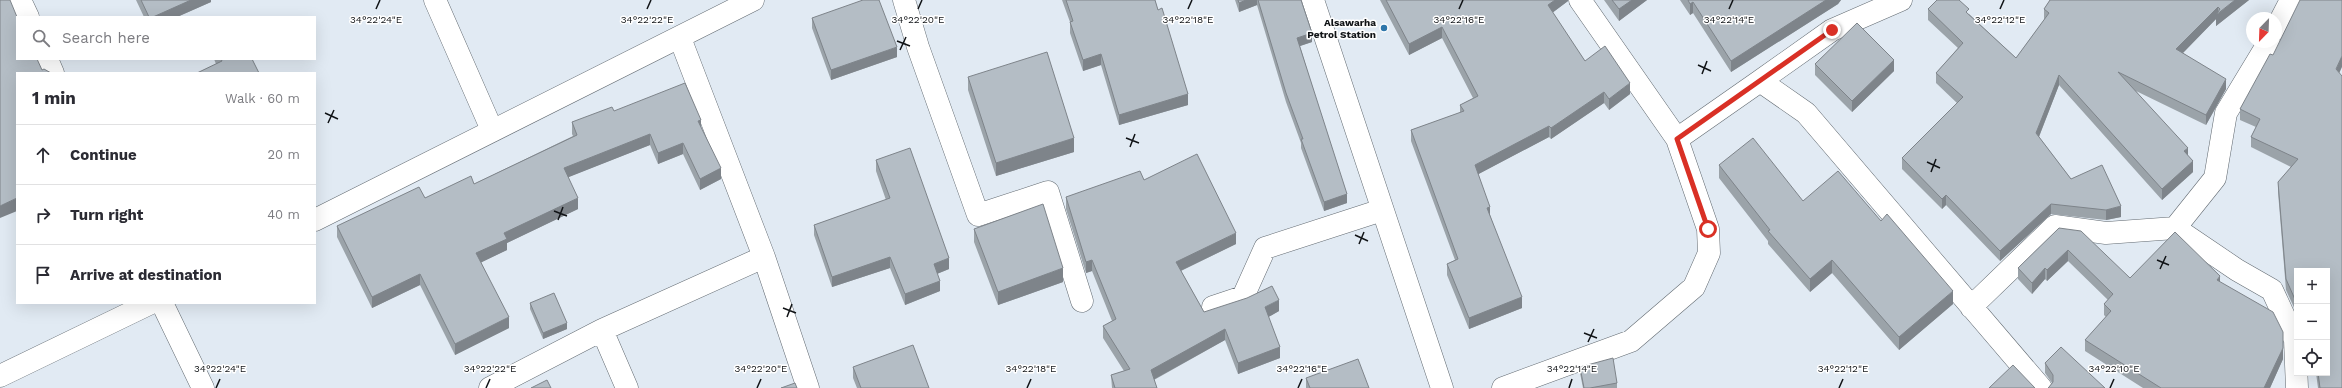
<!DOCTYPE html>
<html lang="en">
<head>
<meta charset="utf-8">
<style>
	:root { --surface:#fff; --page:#f7f7f7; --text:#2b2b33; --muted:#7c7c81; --line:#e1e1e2 }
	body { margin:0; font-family:"Work Sans",sans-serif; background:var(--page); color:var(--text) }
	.controls { position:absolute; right:12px; bottom:12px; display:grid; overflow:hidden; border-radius:0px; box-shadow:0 4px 16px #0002 }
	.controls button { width:36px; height:36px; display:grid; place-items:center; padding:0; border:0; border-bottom:1px solid var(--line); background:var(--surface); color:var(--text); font:20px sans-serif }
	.compass { position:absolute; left:2246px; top:12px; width:36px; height:36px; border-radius:50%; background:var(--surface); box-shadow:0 4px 16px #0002; rotate:203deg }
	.stop { position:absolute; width:12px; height:12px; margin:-9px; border:3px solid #d93025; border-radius:50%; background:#fff }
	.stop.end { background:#d93025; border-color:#fff; box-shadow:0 1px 4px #0008 }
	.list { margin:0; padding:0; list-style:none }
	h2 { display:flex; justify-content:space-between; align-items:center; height:52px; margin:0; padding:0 16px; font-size:17px }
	h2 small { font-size:13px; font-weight:400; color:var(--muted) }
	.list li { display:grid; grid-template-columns:26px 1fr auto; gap:12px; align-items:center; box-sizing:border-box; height:60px; padding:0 16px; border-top:1px solid var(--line) }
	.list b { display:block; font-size:15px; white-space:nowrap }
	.list em { font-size:13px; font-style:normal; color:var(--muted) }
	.icon { flex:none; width:22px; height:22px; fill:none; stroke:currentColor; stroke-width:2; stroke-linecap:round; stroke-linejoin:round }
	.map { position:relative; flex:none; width:2342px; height:388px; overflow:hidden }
	.search { position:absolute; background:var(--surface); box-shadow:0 4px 16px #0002; left:16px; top:16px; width:300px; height:44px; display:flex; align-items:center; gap:10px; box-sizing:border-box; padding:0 14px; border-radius:0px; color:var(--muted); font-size:15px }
	.panel { position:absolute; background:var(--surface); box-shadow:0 4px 16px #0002; left:16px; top:72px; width:300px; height:232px; border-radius:0px }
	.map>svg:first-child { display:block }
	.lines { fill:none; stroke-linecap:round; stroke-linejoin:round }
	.minor-casing { stroke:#626a71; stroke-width:23 }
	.tertiary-casing { stroke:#626a71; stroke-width:23 }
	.minor { stroke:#fff; stroke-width:22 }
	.tertiary { stroke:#fff; stroke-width:22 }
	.wall { fill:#9ba3a9 }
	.shaded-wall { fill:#7e848a }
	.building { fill:#b4bdc5; stroke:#7e848a }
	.route { stroke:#d93025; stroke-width:5 }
	.ticks { fill:none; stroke:#101316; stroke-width:1.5 }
	.poi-dot { fill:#2e76aa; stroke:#fff; stroke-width:1.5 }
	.labels { text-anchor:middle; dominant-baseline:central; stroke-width:3; stroke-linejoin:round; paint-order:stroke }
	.poi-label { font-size:10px; font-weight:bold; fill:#101316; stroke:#fff; text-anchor:end }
	.ticks-label { font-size:10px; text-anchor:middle; fill:#101316; stroke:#fff; stroke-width:3; stroke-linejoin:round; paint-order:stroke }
</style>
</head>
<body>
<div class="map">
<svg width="2342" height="388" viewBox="0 0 2342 388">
	<rect width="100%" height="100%" fill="#e1eaf3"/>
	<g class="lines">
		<defs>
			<path id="minor" d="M20,0L28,17
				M435,0L492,130
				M904,0L918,47L978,215L1048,192L1082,301
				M2276,29L2291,0
				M680,38L764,257L808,388
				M47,59L53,73
				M1760,81L1832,30L1901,0
				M1677,139L1760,81L1806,113L2041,388
				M315,220L753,0
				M2175,228L2215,178L2226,113L2269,42
				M162,303L203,388
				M1213,307L1243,297L1265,248L1382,210
				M1971,307L2055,226L2106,233L2175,228L2237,270L2272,290L2295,340L2297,388
				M602,330L627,388
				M0,376L151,303
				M490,388L602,330L764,257
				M1503,388L1631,341L1694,287L1709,253L1708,229L1677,139L1580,0"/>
			<path id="tertiary" d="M1313,0L1442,388"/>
		</defs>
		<use href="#minor" class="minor-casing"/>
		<use href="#tertiary" class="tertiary-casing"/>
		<use href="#minor" class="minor"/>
		<use href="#tertiary" class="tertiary"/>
	</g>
	<path class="wall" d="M136,0H211V2L177,17H144Z
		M1062,0H1155L1188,105L1119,125L1101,65L1083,71L1070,33V22Z
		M1235,0H1301L1312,42L1300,46L1347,203L1324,211L1301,148V143L1286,102L1257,5L1239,12Z
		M1380,0H1568V1L1552,13L1585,61L1630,94L1609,110L1604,103L1551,139L1549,137L1478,174L1490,215L1522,308L1469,329L1447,275V264L1455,260L1411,141V130L1460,113V105L1473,98L1442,38L1409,55Z
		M1604,0H1647L1619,21Z
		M1680,0H1841L1838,4L1731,72L1693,13L1690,15Z
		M2050,0H2249L2216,26V19L2183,53L2226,89L2206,125L2136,91L2188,156L2193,172L2162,200L2059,85L2039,137L2071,179L2121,217L2106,220L2051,214L2000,261L1946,205L1942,209L1902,169V158L1957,103L1936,83V73L1958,48L1928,20V9L1969,14L2016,58L2044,20V9Z
		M812,18L897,57L831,80L812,28Z
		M2273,55L2339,73L2342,388H2318L2316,373H2327V271H2297V314L2286,290L2278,192V182L2291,167L2251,147V137L2256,127L2240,120V109Z
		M214,59H252L216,64Z
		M1815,64L1894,71L1852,112L1815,75Z
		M968,77L1074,152L996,176L968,90Z
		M614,111L701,127L721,179L700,190L683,154L658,164L650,145L568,177L578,209L507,243V250L481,262L509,328L455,355L420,285L372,308L337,237V226L425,198L474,184L573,136L572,134V122Z
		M876,160L949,269L937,274L940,291L905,305L890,268L832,287L814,235V225L886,200L876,171Z
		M1719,165L1803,201L1953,304L1899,350L1832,273L1810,292L1768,244V241L1719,178Z
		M1144,180L1236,244L1181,271L1204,312L1279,311L1268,317L1280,358L1238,374L1225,340L1154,380L1157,388H1112L1111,375L1124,371L1103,338V326L1112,321L1092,271L1086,273L1066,209V197Z
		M2059,228L2130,278L2220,282L2283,359L2270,388H2143L2085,351V340L2106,317L2104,315V304L2108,300L2068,261L2047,281L2045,279L2032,294L2018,279V268Z
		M974,229L1063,282L998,305L974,242Z
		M530,303L567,329L543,339L530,309Z
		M2045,363L2105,388L2049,387L2052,383L2045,373Z
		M853,367L929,388H857L853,378Z
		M1580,367L1617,383V388H1583L1580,373Z
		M1306,378L1369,388H1306Z"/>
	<path class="shaded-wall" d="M191,0H211V2L177,17H153Z
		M1246,0H1257V5L1239,12V3Z
		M1555,0H1568V1L1548,16V5Z
		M1632,0H1647L1619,21V9Z
		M1826,0H1841L1838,4L1731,72V61Z
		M2235,0H2249L2216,26V19L2176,60V49L2218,7V14Z
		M1693,2V13L1690,15V4Z
		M1442,27V38L1409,55V44Z
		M1312,33V42L1297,47V38Z
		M897,47V57L831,80V70Z
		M1101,54V65L1083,71V60Z
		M2342,56V67L2336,80V69Z
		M1894,60V71L1852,112V101Z
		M2059,75V85L2036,144V133Z
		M2226,79V89L2206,125V115Z
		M1630,83V94L1609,110V99Z
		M1604,92V103L1551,139V128Z
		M1188,94V105L1119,125V115Z
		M701,120V132L698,121Z
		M1549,126V137L1475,176V165Z
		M650,134V145L564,179V168Z
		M1074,138V152L996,176V163Z
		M683,143V154L658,164V153Z
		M2188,148V158L2184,151Z
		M2193,161V172L2162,200V189Z
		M721,168V179L700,190V179Z
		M1347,194V203L1324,211V202Z
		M1946,195V205L1942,209V199Z
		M17,198V211L0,218V206Z
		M578,198V209L507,243V250L476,265V253L504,233Z
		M2051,204V214L2000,261V251Z
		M2121,206V217L2106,220V210Z
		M1490,207V218L1487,208Z
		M1236,233V244L1176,273V262Z
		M2068,250V261L2047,281V270Z
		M890,257V268L832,287V277Z
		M949,258V269L934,275V264Z
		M1092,260V271L1086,273V262Z
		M1832,260V273L1810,292V279Z
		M1063,268V282L998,305V292Z
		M2045,268V279L2032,294V283Z
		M420,274V285L372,308V297Z
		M2220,276V287L2217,280Z
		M940,281V291L905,305V294Z
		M1953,291V304L1899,350V337Z
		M1522,297V308L1469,329V318Z
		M1279,300V311L1265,319V307Z
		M509,317V328L455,355V344Z
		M567,323V329L543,339V333Z
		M1225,329V340L1151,381V370Z
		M1280,347V358L1238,374V363Z
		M2283,348V359L2270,388H2264Z"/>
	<path class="building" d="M0,0H10L17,17V59H37L42,70L44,69L51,73H17V198L0,206Z
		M141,0H191L153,17H149Z
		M863,0H879L897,47L831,70L812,18Z
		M1066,0H1155L1158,10L1162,8L1188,94L1119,115L1101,54L1083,60L1070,22L1073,21Z
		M1238,0H1246L1239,3Z
		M1258,0H1301L1312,33L1297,38L1347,194L1324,202L1301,139H1303L1286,93Z
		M1386,0H1555L1548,5L1585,61L1605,46L1630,83L1609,99L1604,92L1551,128L1549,126L1475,165L1490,207L1487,208L1522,297L1469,318L1447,264L1458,259L1411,130L1464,111L1460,105L1478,96L1442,27L1409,44Z
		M1612,0H1632L1619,9Z
		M1688,0H1826L1731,61L1693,2L1690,4Z
		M1937,0H1959L1969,9L1966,12L2016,58L2049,13L2044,9L2050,0H2235L2216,15L2220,9L2218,7L2176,49L2226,79L2206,115L2118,72L2188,148L2184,151L2193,161L2162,189L2059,75L2036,133L2071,179L2102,165L2121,206L2106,210L2051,204L2000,251L1946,195L1942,199L1902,158L1963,97L1936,73L1963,43L1928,9Z
		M2300,0H2342V56L2336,69L2342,76V388H2320L2318,373H2327V271H2297V304L2286,279L2278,182L2298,159L2251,137L2260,119L2240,109L2270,54L2273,55Z
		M1857,23L1894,60L1852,101L1815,64Z
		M1047,52L1074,138L996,163L968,77Z
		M221,59H252L259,73H197L222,61Z
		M685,83L701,120L698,121L721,168L700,179L683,143L658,153L650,134L564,168L578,198L504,233L507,239L476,253L509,317L455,344L420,274L372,297L337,226L419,187L425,198L471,176L474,184L577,135L572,122L612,107L614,111Z
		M1753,138L1803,201L1838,171L1881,221L1887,214L1953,291L1899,337L1832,260L1810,279L1768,231L1770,230L1719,165Z
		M910,148L949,258L934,264L940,281L905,294L890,257L832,277L814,225L890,198L876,160Z
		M1197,154L1236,233L1176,262L1204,312L1247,298L1272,286L1279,300L1265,307L1280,347L1238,363L1225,329L1151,370L1157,388H1115L1111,375L1130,369L1103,326L1116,319L1092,260L1086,262L1066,197L1140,171L1144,180Z
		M1043,204L1063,268L998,292L974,229Z
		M2059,228L2081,231L2130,278L2175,232L2220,276L2217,280L2273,312L2283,332V348L2264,388H2161L2085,340L2111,311L2104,304L2113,294L2068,250L2047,270L2045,268L2032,283L2018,268Z
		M554,293L567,323L543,333L530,303Z
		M913,345L929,388H861L853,367Z
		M2061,347L2105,388H2048L2049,387L2053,382V375L2045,363Z
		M1613,358L1617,383L1590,388H1584L1580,367Z
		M1358,359L1369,388H1310L1306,378Z
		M2013,365L2035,388H1989Z
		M547,380L551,388H531Z
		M795,383L797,388H781Z"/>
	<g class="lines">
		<path class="route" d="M1708,229L1677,139L1832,30"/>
	</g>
	<path class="ticks" d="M376,9L380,0M647,9L651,0M918,9L922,0M1188,9L1192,0M1459,9L1463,0M1729,9L1733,0M2000,9L2004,0M897,41L910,46M900,50L906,37M1698,65L1711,71M1702,74L1707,61M325,113L338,119M328,123L334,110M1126,138L1139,143M1130,147L1135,134M1927,162L1940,168M1931,172L1936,159M554,211L567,216M558,220L563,207M1355,235L1368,241M1359,244L1364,232M2157,260L2169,265M2160,269L2166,256M783,308L796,313M787,317L792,304M1584,333L1597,338M1588,342L1594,329M216,388L220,379M486,388L490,379M757,388L761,379M1027,388L1031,379M1298,388L1302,379M1569,388L1572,379M1839,388L1843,379M2110,388L2114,379"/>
	<circle class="poi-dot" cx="1384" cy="28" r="4"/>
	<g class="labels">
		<g class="poi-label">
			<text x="1376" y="22">Alsawarha<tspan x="1376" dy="12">Petrol Station</tspan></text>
		</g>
	</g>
	<g class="ticks-label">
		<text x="647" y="23">34°22'22"E</text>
		<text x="376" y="23">34°22'24"E</text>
		<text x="918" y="23">34°22'20"E</text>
		<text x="1188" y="23">34°22'18"E</text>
		<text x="1459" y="23">34°22'16"E</text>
		<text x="1729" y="23">34°22'14"E</text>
		<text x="2000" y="23">34°22'12"E</text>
		<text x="220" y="372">34°22'24"E</text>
		<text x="490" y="372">34°22'22"E</text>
		<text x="761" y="372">34°22'20"E</text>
		<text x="1031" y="372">34°22'18"E</text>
		<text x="1302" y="372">34°22'16"E</text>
		<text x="1572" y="372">34°22'14"E</text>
		<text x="1843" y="372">34°22'12"E</text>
		<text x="2114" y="372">34°22'10"E</text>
	</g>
</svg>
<div class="controls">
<button>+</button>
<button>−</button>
<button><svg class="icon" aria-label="locate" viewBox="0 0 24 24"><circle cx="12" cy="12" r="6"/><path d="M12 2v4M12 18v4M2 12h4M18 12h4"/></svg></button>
</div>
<svg class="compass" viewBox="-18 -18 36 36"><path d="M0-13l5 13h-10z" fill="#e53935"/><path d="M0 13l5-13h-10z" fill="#7c7c81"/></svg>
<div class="stop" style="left:1708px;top:229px"></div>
<div class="stop end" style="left:1832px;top:30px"></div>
<div class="search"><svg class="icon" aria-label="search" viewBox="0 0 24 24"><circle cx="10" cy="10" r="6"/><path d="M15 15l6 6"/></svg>Search here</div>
<section class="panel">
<h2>1 min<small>Walk · 60 m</small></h2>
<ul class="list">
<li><svg class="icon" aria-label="ahead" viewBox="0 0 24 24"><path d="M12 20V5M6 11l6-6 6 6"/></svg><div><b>Continue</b></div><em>20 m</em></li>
<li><svg class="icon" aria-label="right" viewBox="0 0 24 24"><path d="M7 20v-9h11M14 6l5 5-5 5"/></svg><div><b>Turn right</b></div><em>40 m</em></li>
<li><svg class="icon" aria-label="arrive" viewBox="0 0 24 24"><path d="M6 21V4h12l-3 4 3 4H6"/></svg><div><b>Arrive at destination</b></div></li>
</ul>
</section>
</div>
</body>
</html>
